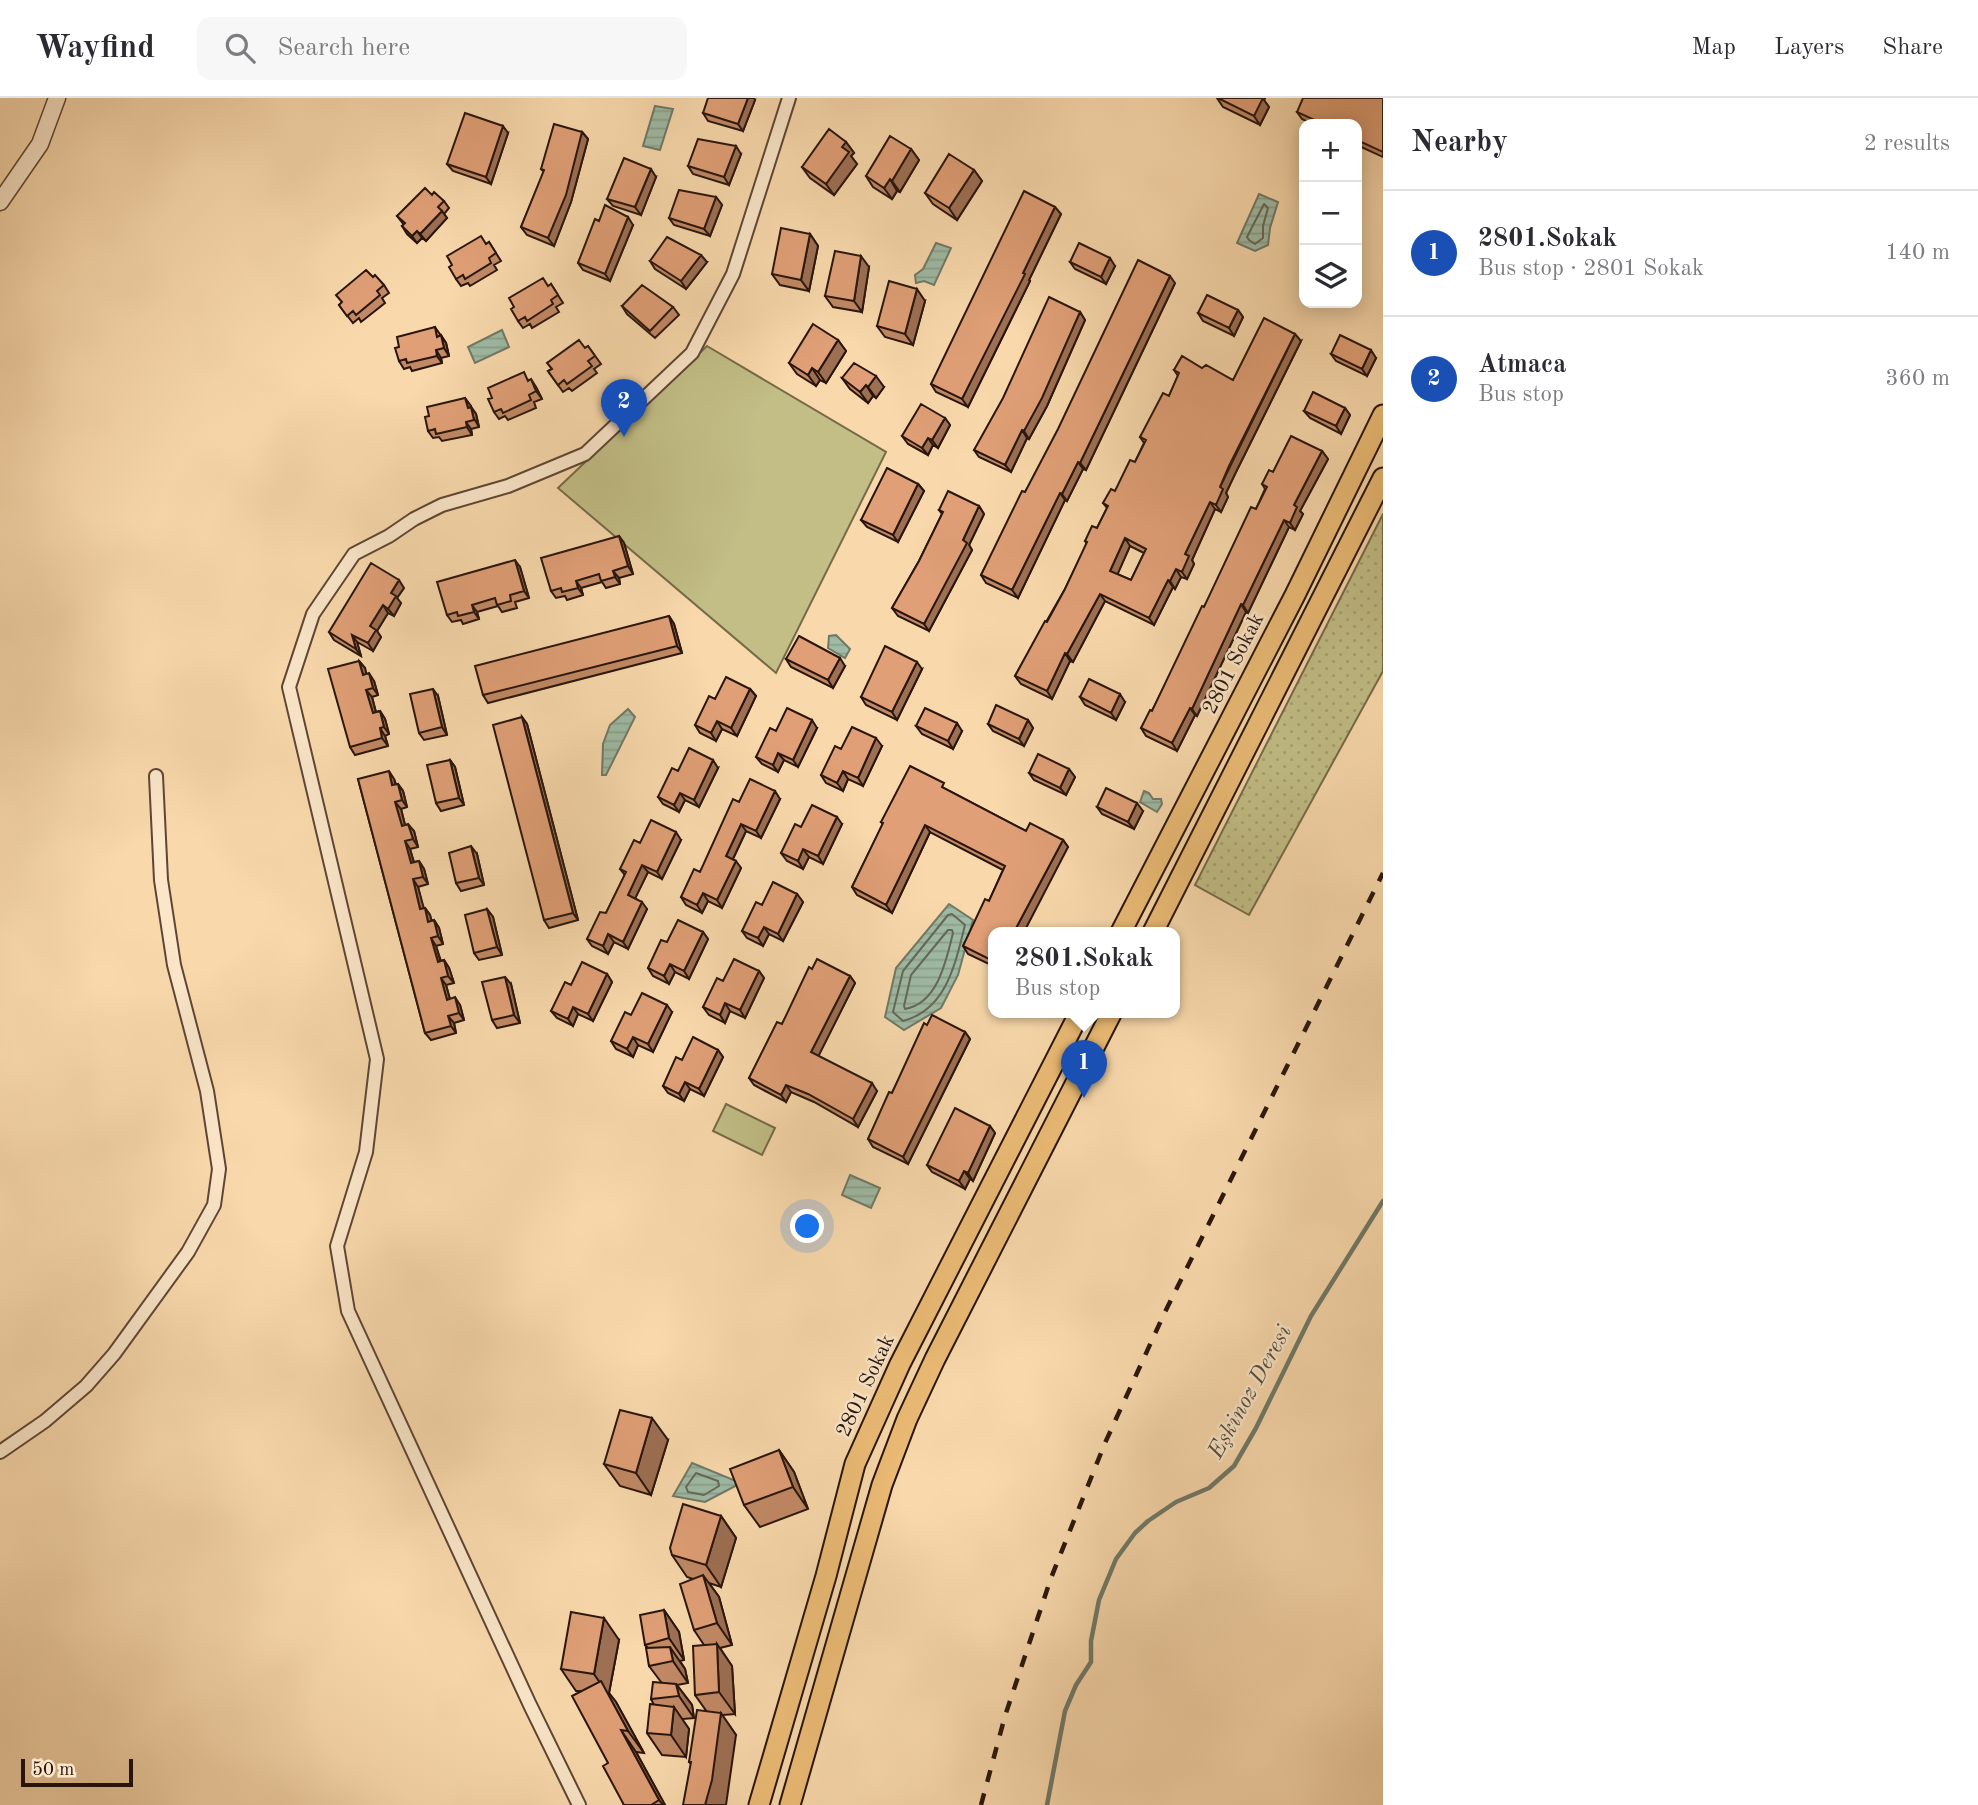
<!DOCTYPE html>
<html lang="en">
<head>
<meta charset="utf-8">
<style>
	:root { --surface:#fff; --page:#f7f7f7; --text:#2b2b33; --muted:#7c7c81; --line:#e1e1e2; --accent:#8f2418 }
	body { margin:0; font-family:"Old Standard TT",serif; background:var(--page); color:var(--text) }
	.controls { position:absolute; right:21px; top:21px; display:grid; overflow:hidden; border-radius:14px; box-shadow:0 4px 18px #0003 }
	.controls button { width:63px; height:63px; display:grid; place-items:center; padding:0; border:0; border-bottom:2px solid var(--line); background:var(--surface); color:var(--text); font:35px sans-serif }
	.scale { position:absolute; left:21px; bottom:18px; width:112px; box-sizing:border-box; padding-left:7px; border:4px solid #29150c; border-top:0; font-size:19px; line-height:24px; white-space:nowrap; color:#29150c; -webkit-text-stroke:5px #fbe6c9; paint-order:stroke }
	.you { position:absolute; left:808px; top:1129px; width:24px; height:24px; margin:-18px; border:5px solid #fff; border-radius:50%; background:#1a73e8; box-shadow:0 0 0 10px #1a73e833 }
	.badge { display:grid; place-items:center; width:46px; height:46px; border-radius:50%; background:var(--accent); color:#fff; font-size:23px; font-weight:700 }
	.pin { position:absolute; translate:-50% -58px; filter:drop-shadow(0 2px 4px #0008) }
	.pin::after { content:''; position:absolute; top:37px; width:24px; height:21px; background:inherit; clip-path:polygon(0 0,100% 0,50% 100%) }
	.popup { position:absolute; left:988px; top:829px; width:192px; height:91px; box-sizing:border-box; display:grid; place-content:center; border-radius:14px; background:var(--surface); filter:drop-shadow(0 2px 5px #0005); font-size:23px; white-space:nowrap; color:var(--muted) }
	.popup b { font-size:26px; color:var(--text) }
	.popup::after { content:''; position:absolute; left:50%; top:100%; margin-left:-14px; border:14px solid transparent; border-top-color:var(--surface) }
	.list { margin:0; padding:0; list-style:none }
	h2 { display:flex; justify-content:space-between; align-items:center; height:91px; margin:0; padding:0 28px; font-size:30px }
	h2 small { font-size:23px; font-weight:400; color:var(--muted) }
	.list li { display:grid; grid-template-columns:46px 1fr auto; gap:21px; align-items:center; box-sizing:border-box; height:126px; padding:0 28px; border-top:2px solid var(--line) }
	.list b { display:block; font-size:26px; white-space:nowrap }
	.list p { margin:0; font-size:23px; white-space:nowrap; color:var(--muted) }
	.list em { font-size:23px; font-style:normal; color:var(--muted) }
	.icon { flex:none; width:38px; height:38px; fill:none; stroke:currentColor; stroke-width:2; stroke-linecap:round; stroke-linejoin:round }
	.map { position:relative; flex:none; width:1383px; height:1707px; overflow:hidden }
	header { display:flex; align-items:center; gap:42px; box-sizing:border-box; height:98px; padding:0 35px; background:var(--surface); border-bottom:2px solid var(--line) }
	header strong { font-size:33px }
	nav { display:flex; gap:38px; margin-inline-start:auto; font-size:24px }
	.search { width:490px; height:63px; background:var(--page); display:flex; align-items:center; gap:18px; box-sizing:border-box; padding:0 24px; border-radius:14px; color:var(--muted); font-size:26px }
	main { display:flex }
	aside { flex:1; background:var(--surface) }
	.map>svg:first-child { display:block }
	.green { fill:#c2be86; stroke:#766a49; stroke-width:2 }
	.park { fill:url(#park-dots); stroke:#766a49; stroke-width:2 }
	.water { fill:url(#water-rules); stroke:#707968; stroke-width:2 }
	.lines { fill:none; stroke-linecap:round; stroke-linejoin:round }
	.shore { stroke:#646858; stroke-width:2 }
	.stream { stroke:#707968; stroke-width:4.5 }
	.minor-casing { stroke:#5d4634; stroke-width:16 }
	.tertiary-casing { stroke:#5d4634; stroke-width:19 }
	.primary-casing { stroke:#29150c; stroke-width:23 }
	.minor { stroke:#fbe6c9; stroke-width:12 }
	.tertiary { stroke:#fbe6c9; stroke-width:16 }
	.primary { stroke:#ecbc76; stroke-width:19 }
	.rail { stroke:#29150c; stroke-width:4.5; stroke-dasharray:12 12; stroke-linecap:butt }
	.wall { fill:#c18965; stroke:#29150c; stroke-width:2; fill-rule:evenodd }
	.shaded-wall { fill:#9d6f53; stroke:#29150c; stroke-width:2 }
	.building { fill:#e09f76; stroke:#29150c; stroke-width:2; fill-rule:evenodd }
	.labels { text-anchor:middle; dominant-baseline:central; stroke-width:5; stroke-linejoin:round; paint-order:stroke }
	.street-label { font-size:21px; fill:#29150c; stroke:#fbe6c9 }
	.water-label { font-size:23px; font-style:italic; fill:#524f42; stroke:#fbe6c9 }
</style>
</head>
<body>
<header>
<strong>Wayfind</strong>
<div class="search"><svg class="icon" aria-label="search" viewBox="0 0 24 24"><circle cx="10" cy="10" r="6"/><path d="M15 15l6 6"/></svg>Search here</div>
<nav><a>Map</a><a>Layers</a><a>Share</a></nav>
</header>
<main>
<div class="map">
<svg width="1383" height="1707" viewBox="0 0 1383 1707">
	<defs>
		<pattern id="park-dots" width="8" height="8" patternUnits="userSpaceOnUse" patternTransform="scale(1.75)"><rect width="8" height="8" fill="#c2be86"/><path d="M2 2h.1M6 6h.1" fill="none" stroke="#a7a272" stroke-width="1.8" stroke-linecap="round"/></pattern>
		<pattern id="water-rules" width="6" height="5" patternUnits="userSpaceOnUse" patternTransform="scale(1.75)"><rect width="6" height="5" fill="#9fbba5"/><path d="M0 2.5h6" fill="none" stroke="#89a08d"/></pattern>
	</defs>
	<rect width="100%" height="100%" fill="#f9d9ac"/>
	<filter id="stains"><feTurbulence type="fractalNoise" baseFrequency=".00286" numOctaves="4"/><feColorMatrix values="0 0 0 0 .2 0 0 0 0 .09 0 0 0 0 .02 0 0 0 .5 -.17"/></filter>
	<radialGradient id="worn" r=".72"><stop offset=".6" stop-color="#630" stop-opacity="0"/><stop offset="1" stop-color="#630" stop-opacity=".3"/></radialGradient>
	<path class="green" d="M707,248L886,354L776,575L558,390Z
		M726,1006L775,1030L762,1057L713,1033Z"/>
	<path class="park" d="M1383,416V573L1249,817L1195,787Z"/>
	<path class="water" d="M655,8L673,11L660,52L643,48Z
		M1259,96L1278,104L1270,130L1268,147L1255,153L1237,145Z
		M936,145L951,150L934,187L924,183L916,185L915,177L923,171Z
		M502,232L509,249L475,265L468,249Z
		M836,537L850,551L845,560L828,550L829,538Z
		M628,611L635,619L606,677H602L603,646L610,627Z
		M1144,693L1149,695L1153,701H1161L1162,706L1157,714L1140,704Z
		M949,806L973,822L958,877L941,910L904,932L885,919L896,870Z
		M850,1077L880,1090L871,1110L842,1097Z
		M692,1365L741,1385L705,1404L673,1398Z"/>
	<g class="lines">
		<path class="shore" d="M1264,106L1268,110L1263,128V140L1255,146L1249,142L1247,139Z
			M952,816L965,827C955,866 947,911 903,923L893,914L903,873L948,817Z
			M948,832H952L953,835C946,863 938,905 905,911L904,908L911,877Z
			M696,1375L718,1383L719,1388L704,1397L688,1394L686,1389Z"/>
		<path class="stream" d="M1047,1707L1065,1613L1076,1587L1091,1564V1543L1099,1502L1116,1461L1135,1435L1148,1423L1176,1404L1209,1390L1234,1368L1256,1330L1311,1218L1383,1103"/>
		<defs>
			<path id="minor" d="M0,1354L45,1323L86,1288L114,1256L188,1154L214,1107L219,1071L207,993L174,867L161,782L156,678
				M579,1707L530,1607L348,1213L337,1148L366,1054L377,961L289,589L313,516L354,456L389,438L414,421L442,407L508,388L585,356L692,255L733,176L789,0"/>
			<path id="tertiary" d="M0,104L40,46L57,0"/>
			<path id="primary" d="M1121,834L1295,497L1383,317
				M1153,834L1383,380
				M759,1707L826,1478L855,1366L900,1266L1080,914
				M790,1707L882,1387L907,1321L935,1261L1112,914"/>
		</defs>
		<use href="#minor" class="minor-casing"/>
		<use href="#tertiary" class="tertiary-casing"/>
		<use href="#primary" class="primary-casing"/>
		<use href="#minor" class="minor"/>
		<use href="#tertiary" class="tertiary"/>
		<use href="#primary" class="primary"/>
		<path class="rail" d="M981,1707L1005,1618L1051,1480L1105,1345L1164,1216L1383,775"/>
	</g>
	<path class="wall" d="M1217,0H1265L1264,2L1269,9L1260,27L1223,9Z
		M1383,0V59L1357,47V26H1312L1302,21L1297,14Z
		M755,2L743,33L708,23L703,15Z
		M582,34L588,41L571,104L554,148L527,137L521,129L544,74L541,71Z
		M508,35L491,86L453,73L447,66Z
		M846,44L854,55L851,58L857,66L834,97L810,80L802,69Z
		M911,51L919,62L900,94L897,93L892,101L873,89L866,78Z
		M741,56L729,87L693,76L688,68Z
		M974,72L982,83L957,122L933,106L925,95Z
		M656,79L641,117L613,108L607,101Z
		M432,97L444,103L449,110L444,116L447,120L426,143L422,140L417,145L407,136L402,128L404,127L397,118Z
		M716,99L722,107L710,138L674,127L669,120Z
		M1061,116L1029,182L1030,183L968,309L936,294L931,286Z
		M599,123L633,127L610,183L583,172L578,165Z
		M810,136L818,148L809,193L780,187L772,176Z
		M489,144L501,163L494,167L497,172L470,188L468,185L461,188L456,181L486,146Z
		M650,163L707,164L686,191L655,171Z
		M1070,164L1115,168L1106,186L1075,171Z
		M869,169L862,214L833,209L825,198Z
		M373,179L384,187L389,195L382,200L385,205L361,224L359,220L353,225L339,207Z
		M1175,185L1086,372L1083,371L1067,403L1065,402L1018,500L986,485L981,477L1025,394Z
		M551,186L563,205L556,209L559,214L532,230L530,226L523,230L518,223Z
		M925,203L913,247L885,239L877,228Z
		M622,208L673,209L679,217L655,240L627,216Z
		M1238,212L1243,219L1234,238L1203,223L1198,215Z
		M1080,214L1085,222L1047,308L1029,341L1027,340L1011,374L979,359L974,352Z
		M435,229L446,245L449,258L441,260L442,265L412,273L410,269L404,271L399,263V249Z
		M838,242L846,253L826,285L820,282L816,288L797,276L789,265Z
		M1301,243L1235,376L1226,395L1228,399L1221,414L1215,411L1192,462L1194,466L1187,481L1181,479L1175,491L1173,489L1154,527L1105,503L1073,564L1070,563L1052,601L1021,586L1015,578L1065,491L1087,446L1085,443L1097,430L1107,410L1103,405L1115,393L1135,364L1144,345L1140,339L1169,298L1178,278L1174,272L1202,270L1233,282ZM1130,448L1144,455L1131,482L1117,476Z
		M588,248L601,266L594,271L597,275L572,293L569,290L563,294L548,273Z
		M1331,256L1376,260L1367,278L1336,263Z
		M842,280L884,289L876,300L873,298L868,305L850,291Z
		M529,282L536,289L542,301L534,304L536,310L508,322L505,318L499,321L494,314Z
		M465,300L476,316L479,329L471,331L472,337L442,343L439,339L433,340L428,333L429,318Z
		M1345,310L1350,317L1341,336L1310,320L1304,313Z
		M945,320L950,327L938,350L933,347L928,357L908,346L902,338Z
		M1322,353L1328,361L1300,413L1303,416L1295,432L1289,429L1248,515L1246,514L1197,618L1195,617L1177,653L1146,638L1141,630L1152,613L1204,509L1256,411L1265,391L1262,386L1273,374Z
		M918,386L924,393L898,444L867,429L861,422Z
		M979,408L984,416L969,447L972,452L929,533L898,518L892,510L919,463L942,416L939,412Z
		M619,438L624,445L633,476L619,480L620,486L606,490L602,484L581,490L583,497L567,502L565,498L556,500L551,493Z
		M520,469L529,500L515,504L517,510L502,514L498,508L477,514L479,521L463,526L461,522L452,524L447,517Z
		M404,490L397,500L401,505L394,518L388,515L377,533L381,539L373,553L357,544L361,558L334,542L329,534Z
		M669,518L674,526L682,555L488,605L483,597Z
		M786,561L845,568L833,590L791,569Z
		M359,563L365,570L366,576L374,583L378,597L372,599L376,614L380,613L385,621L389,636L385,638L388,648L355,657L350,649Z
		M922,571L897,622L866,607L861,599Z
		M750,591L756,598L737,638L722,631L716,643L700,635L695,627L715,601Z
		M438,598L447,637L424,642L419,635Z
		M1080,599L1125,604L1116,622L1085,607Z
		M522,619L527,626L578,822L549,830L544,822Z
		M1028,622L1033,630L1024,648L993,633L988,626Z
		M916,628L962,633L953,651L922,636Z
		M817,630L798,669L784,662L778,674L762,666L756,659L776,633Z
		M882,648L863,688L848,681L843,693L826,685L821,677L841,651Z
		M450,662L455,669L464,707L441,713L436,705Z
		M718,670L699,709L685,702L679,714L663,706L658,699Z
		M1069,671L1075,679L1066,697L1034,682L1029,675Z
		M358,681H394L396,686H398L403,693L407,709L401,711L405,727L414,733L418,749L410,751L414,764L419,763L424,771L428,786L418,789L423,810H425L430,817L431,823L434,822L439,830L443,846L436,848L441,863L444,862L449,870L454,885L446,887L450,901L460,907L464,922L454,925L456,935L431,942L425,935Z
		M949,693L1026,733L1063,742L1068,749L993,834V868L968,856L963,848L989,803L1003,772L930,734L892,815L857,797L852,789L883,726L881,724Z
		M780,701L761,740L746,733L733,761L741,770L722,810L708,803L702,815L686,807L681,799L700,774L739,704Z
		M1097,709L1143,713L1134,731L1102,716Z
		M842,726L823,766L809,759L803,771L787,763L781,755L801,729Z
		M681,742L662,781L648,774L635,800L647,811L628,851L614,844L608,856L592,848L587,841L606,815L625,777L620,771L640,745Z
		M477,756L484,787L461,793L456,785Z
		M797,796L803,804L783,843L769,836L763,848L747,840L742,833L762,807Z
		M487,811L493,819L502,857L479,862L474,855Z
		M703,834L708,841L689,881L675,874L669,886L653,878L648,870L667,844Z
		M812,871L850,878L855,885L818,958L877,993L858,1029L814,1004L791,994L786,1004L754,987L749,980L782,926Z
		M759,873L764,880L745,920L730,913L725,925L709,917L703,909L723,883Z
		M607,876L612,884L593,923L578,916L573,928L557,920L551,913L571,887Z
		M511,886L520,925L497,930L492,922Z
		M672,914L653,954L638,947L633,959L616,951L611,943L631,917Z
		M927,927L965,934L970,941L908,1066L873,1049L868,1041Z
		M718,952L723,959L704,998L690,991L684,1003L668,995L663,988L682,962Z
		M990,1028L995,1035L973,1083L970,1081L965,1091L932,1074L927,1067Z
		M668,1342L651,1397L620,1388L604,1366Z
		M779,1352L794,1374L808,1411L760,1429L744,1407Z
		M721,1418L736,1440L721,1489L709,1485L719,1499L732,1547L720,1550L732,1568L735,1616L722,1617L736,1637L691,1666L689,1664L707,1614L695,1597L704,1547L694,1532L693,1481L687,1479L672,1457Z
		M664,1512L679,1534L684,1562L680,1563L685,1571L688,1585L677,1587L692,1607L694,1620L682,1621L689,1631L686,1659L662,1657L647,1635L654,1607L651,1601L661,1584L649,1568L648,1550L645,1547Z
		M619,1542L609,1595L616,1604L644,1655L636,1654L665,1707H624L581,1593H576L561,1571Z"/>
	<path class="shaded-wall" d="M748,0H754L755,2L743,33L738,26Z
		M1258,0H1265L1264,2L1269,9L1260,27L1254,18Z
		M503,28L508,35L491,86L486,79Z
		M582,34L588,41L571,104L554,148L548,140Z
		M846,44L854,55L851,58L857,66L834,97L826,86L842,49Z
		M736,48L741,56L729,87L724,79Z
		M911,51L919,62L900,94L892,83Z
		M651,71L656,79L641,117L635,109Z
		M974,72L982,83L957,122L949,110Z
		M890,81L897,93L892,101L884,90Z
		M716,99L722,107L710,138L704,131Z
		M1055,109L1061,116L1029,182L1030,183L968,309L962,301Z
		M442,113L447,120L426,143L420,136Z
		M628,119L633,127L610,183L605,176Z
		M417,133L422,140L417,145L412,138Z
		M810,136L818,148L809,193L801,182Z
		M701,157L707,164L686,191L681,183Z
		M861,158L869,169L862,214L854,203Z
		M1110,160L1115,168L1106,186L1101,179Z
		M1170,178L1175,185L1086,372L1080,365Z
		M917,191L925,203L913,247L905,236Z
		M1238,212L1243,219L1234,238L1229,230Z
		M1080,214L1085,222L1047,308L1029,341L1024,333Z
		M1295,236L1301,243L1235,376L1226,395L1228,399L1221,414L1216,407L1220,389Z
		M441,237L446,245L449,258L444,250Z
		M838,242L846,253L826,285L818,274Z
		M436,252L441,260L442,265L437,258Z
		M1371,252L1376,260L1367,278L1362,271Z
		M812,270L820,282L816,288L808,277Z
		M876,278L884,289L876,300L868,289Z
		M531,281L536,289L542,301L536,293Z
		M866,287L873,298L868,305L860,294Z
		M465,300L471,308L473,318L471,309L476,316L479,329L468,310Z
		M1345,310L1350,317L1341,336L1336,328Z
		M945,320L950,327L938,350L932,342Z
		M466,324L471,331L472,337L467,329Z
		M1022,332L1027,340L1011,374L1005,367Z
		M928,340L933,347L928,357L922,350Z
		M1322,353L1328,361L1300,413L1303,416L1295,432L1290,425L1294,407Z
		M1078,364L1083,371L1067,403L1062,396Z
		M918,386L924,393L898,444L893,437Z
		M1060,395L1065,402L1018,500L1012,492Z
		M1210,404L1215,411L1192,462L1194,466L1187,481L1182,474L1185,456Z
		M979,408L984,416L969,447L972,452L929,533L924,526Z
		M1284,422L1289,429L1248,515L1243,507Z
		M619,438L624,445L633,476L628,468Z
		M1125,440L1130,448L1116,480L1110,473Z
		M515,462L520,469L529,500L524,493Z
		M1176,471L1181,479L1175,491L1170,483Z
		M613,473L619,480L620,486L615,479Z
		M399,482L404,490L397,500L401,505L394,518L388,511L391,495Z
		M1168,482L1173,489L1154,527L1149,520Z
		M576,483L581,490L583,497L578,490Z
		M1100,496L1105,503L1073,564L1067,556Z
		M1241,506L1246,514L1197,618L1192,611Z
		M383,507L388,515L377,533L381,539L373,553L368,545L370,528Z
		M472,507L477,514L479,521L474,514Z
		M669,518L674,526L682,555L677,548Z
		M352,537L357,544L361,558L356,551Z
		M1065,555L1070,563L1052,601L1047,593Z
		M840,560L845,568L833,590L828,582Z
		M359,563L365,570L368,584L363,577Z
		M917,564L922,571L897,622L892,614Z
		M369,575L374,583L378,597L373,590Z
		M433,591L438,598L447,637L442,629Z
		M750,591L756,598L737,638L731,630Z
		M366,592L372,599L378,623L373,615Z
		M1120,596L1125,604L1116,622L1111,615Z
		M1190,610L1195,617L1177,653L1172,645Z
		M380,613L385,621L389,636L384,629Z
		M522,619L527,626L578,822L573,815Z
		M812,622L817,630L798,669L793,662Z
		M1028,622L1033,630L1024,648L1019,641Z
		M717,623L722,631L716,643L711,635Z
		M957,625L962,633L953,651L948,643Z
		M380,630L385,638L388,648L382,640Z
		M876,640L882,648L863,688L858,680Z
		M778,655L784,662L778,674L773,667Z
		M450,662L455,669L464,707L459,700Z
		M713,662L718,670L699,709L694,702Z
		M1069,671L1075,679L1066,697L1060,690Z
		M389,673L394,681L398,695L392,687Z
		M843,673L848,681L843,693L837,685Z
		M398,686L403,693L407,709L402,702Z
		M775,693L780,701L761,740L756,733Z
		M680,695L685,702L679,714L674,707Z
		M395,704L401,711L407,735L402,728Z
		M1137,705L1143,713L1134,731L1128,724Z
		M837,719L842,726L823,766L818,758Z
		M408,726L414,733L418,749L413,741Z
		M741,726L746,733L731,765L726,758Z
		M925,727L930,734L892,815L886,807Z
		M676,734L681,742L662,781L657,774Z
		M1063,742L1068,749L1024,834H1014Z
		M405,743L410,751L416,773L411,765Z
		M471,748L477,756L484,787L479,780Z
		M803,751L809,759L803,771L798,763Z
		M419,763L424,771L428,786L423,779Z
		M736,763L741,770L722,810L717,802Z
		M642,767L648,774L633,805L628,797Z
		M413,781L418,789L426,818L420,811Z
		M703,795L708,803L702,815L697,807Z
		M797,796L803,804L783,843L778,836Z
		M642,804L647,811L628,851L623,844Z
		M425,810L430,817L434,831L428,824Z
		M487,811L493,819L502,857L497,849Z
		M434,822L439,830L443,846L438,838Z
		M764,829L769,836L763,848L758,840Z
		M703,834L708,841L689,881L684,873Z
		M608,836L614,844L608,856L603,848Z
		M431,840L436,848L443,872L438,864Z
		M444,862L449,870L454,885L448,878Z
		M670,866L675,874L669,886L664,878Z
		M759,873L764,880L745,920L740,912Z
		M607,876L612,884L593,923L588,916Z
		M850,878L855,885L817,961L811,954Z
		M505,879L511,886L520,925L514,917Z
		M441,880L446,887L452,909L447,902Z
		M455,899L460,907L464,922L459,915Z
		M725,905L730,913L725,925L720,917Z
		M667,907L672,914L653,954L648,946Z
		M573,909L578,916L573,928L568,921Z
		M448,918L454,925L456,935L451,928Z
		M965,934L970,941L908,1066L903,1059Z
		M633,939L638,947L633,959L627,951Z
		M718,952L723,959L704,998L699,991Z
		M685,984L690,991L684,1003L679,996Z
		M872,985L877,993L858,1029L853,1021Z
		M786,987L791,994L786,1004L781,997Z
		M990,1028L995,1035L973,1083L968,1075Z
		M964,1073L970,1081L965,1091L959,1083Z
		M652,1320L668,1342L651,1397L636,1375Z
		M779,1352L794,1374L808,1411L793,1389Z
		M721,1418L736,1440L721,1489L706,1467Z
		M703,1477L719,1499L732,1547L717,1525Z
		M664,1512L679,1534L684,1562L669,1540Z
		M604,1520L619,1542L609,1595L616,1604L644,1655L628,1633L607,1595L594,1576Z
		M717,1546L732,1568L735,1616L719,1594Z
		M670,1549L685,1571L688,1585L673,1563Z
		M676,1586L692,1607L694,1620L679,1598Z
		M674,1609L689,1631L686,1659L671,1637Z
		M721,1615L736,1637L726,1707H705Z
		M621,1632L636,1654L665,1707H663L659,1702Z"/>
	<path class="building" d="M708,0H748L738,26L703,15Z
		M1218,0H1263L1254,18Z
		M1303,0H1383V54L1357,42V26H1323L1297,14Z
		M465,15L503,28L486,79L447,66Z
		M554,26L582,34L566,97L548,140L521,129L544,72L541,71Z
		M829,31L846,44L842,49L849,54L826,86L802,69Z
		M890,38L911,51L892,83L890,81L884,90L866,78Z
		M698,41L736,48L724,79L688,68Z
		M949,56L974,72L949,110L925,95Z
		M624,60L651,71L635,109L607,101Z
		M425,90L432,97L434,94L444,103L438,109L442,113L420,136L417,133L412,138L402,128L405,125L397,118Z
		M679,92L716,99L704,131L669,120Z
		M1024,93L1055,109L1023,175L1025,176L962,301L931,286Z
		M605,107L628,119L605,176L578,165L595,121L599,123Z
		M781,130L810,136L801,182L772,176Z
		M481,138L486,146L489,144L496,155L489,160L491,165L465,181L463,177L456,181L449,169L452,167L447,158Z
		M667,139L701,157L681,183L650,163Z
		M1079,145L1110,160L1101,179L1070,164Z
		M835,153L861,158L854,203L825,198Z
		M1138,162L1170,178L1080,365L1078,364L1062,396L1060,395L1012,492L981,477L1022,393L1025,394L1058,331Z
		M366,172L373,179L375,177L384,187L377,193L380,197L356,217L353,213L347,218L339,207L342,204L336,197Z
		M543,180L548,188L551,186L558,197L551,202L553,206L527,223L525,219L518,223L511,211L514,209L509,200Z
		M889,183L917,191L905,236L877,228Z
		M642,187L673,209L650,233L622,208Z
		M1207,197L1238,212L1229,230L1198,215Z
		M1049,199L1080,214L1042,300L1024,333L1022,332L1005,367L974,352L1003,300Z
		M1264,220L1295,236L1229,368L1220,389L1223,391L1216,407L1210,404L1185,456L1189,458L1182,474L1176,471L1170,483L1168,482L1149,520L1100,496L1067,556L1065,555L1047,593L1015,578L1045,523L1047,524L1065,491L1087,444L1085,443L1092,428L1097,430L1108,408L1103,405L1111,391L1115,393L1130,362L1135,364L1146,342L1140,339L1163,295L1169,298L1179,275L1174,272L1182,258L1202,270L1206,267L1233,282ZM1125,440L1146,451L1131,482L1110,473Z
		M813,226L838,242L818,274L812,270L808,277L789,265Z
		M435,229L437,239L441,237L444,250L436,252L437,258L407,265L406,261L399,263L395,250L399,249L397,239Z
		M1340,237L1371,252L1362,271L1331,256Z
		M579,242L585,250L588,248L595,258L588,263L592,268L567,286L564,282L558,287L548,273L552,271L547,265Z
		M854,265L876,278L868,289L866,287L860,294L842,280Z
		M524,274L528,283L531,281L536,293L529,297L531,302L503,315L501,311L494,314L488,301L492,300L488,290Z
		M1313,294L1345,310L1336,328L1304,313Z
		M465,300L468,310L471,309L474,322L466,324L467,329L436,336L435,331L428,333L425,319L429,318L427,309Z
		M921,306L945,320L932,342L928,340L922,350L902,338Z
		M1291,338L1322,353L1294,407L1297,409L1290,425L1284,422L1243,507L1241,506L1192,611L1190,610L1172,645L1141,630L1150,612L1152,613L1202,508L1204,509L1251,409L1256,411L1267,389L1262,386L1269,372L1273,374Z
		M887,370L918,386L893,437L861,422Z
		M948,393L979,408L963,442L967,445L924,526L892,510L919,463L943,414L939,412Z
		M619,438L628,468L613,473L615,479L601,483L599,476L576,483L578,490L562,494L561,490L551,493L541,460Z
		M515,462L524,493L510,497L511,503L497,507L495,500L472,507L474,514L458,518L457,514L447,517L437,484Z
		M371,465L399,482L391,495L396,498L388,511L383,507L370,528L376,532L368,545L352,537L356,551L329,534Z
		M669,518L677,548L483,597L475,568Z
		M799,538L840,560L828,582L786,561Z
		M885,548L917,564L892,614L861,599Z
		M359,563L363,577L369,575L373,590L366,592L373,615L380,613L384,629L380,630L382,640L350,649L328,571Z
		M726,579L750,591L731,630L717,623L711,635L695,627L709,598L715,601Z
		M1089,581L1120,596L1111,615L1080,599Z
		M433,591L442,629L419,635L410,596Z
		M996,607L1028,622L1019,641L988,626Z
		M787,610L812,622L793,662L778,655L773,667L756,659L770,630L776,633Z
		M925,610L957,625L948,643L916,628Z
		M522,619L573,815L544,822L493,627Z
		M852,629L876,640L858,680L843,673L837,685L821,677L835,648L841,651Z
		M689,650L713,662L694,702L680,695L674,707L658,699L672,670L678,673Z
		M1038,656L1069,671L1060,690L1029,675Z
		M450,662L459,700L436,705L427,667Z
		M910,668L944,685L942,689L1026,733L1030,725L1063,742L1014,834H993V863L963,848L985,801L989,803L1005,768L925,727L886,807L852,789L883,725L881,724Z
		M389,673L392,687L398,686L402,702L395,704L402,728L408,726L413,741L405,743L411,765L419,763L423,779L413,781L420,811L425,810L428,824L434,822L438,838L431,840L438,864L444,862L448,878L441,880L447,902L455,899L459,915L448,918L451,928L425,935L358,681Z
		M750,681L775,693L756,733L741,726L726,758L736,763L717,802L703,795L697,807L681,799L694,771L700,774L733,701L739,704Z
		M1106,690L1137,705L1128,724L1097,709Z
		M812,707L837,719L818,758L803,751L798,763L781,755L795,726L801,729Z
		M651,722L676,734L657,774L642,767L628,797L642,804L623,844L608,836L603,848L587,841L600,814L606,815L626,774L620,771L634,742L640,745Z
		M471,748L479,780L456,785L449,755Z
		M773,784L797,796L778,836L764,829L758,840L742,833L756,804L762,807Z
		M487,811L497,849L474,855L465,817Z
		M678,822L703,834L684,873L670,866L664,878L648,870L661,842L667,844Z
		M734,861L759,873L740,912L725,905L720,917L703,909L717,880L723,883Z
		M817,861L850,878L811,954L872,985L853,1021L808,996L786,987L781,997L749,980L777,924L782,926L809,869L812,871Z
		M582,864L607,876L588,916L573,909L568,921L551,913L565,884L571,887Z
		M505,879L514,917L492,922L482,884Z
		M642,895L667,907L648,946L633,939L627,951L611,943L625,914L631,917Z
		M932,917L965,934L903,1059L868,1041L889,994L892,995L924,925L927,927Z
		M693,939L718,952L699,991L685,984L679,996L663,988L676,959L682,962Z
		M955,1010L990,1028L968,1075L964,1073L959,1083L927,1067Z
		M620,1312L652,1320L636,1375L604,1366Z
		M779,1352L793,1389L744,1407L730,1371Z
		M683,1406L721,1418L706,1467L672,1457L670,1450Z
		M703,1477L717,1525L694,1532L680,1486Z
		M664,1512L669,1540L645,1547L640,1517Z
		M571,1514L604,1520L594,1576L561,1571Z
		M717,1546L719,1594L695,1597L693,1548Z
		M670,1549L673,1563L649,1568L646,1550Z
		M601,1583L628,1633L621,1632L659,1702L651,1707H624L603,1668L608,1665L572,1598Z
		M653,1584L676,1586L679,1598L651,1601Z
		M650,1606L674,1609L671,1637L647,1635Z
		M697,1612L721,1615L712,1682L705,1707H683L691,1664H689Z"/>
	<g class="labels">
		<g class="street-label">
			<text transform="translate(1234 566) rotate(-63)">2801 Sokak</text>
			<text transform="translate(866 1288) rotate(-65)">2801 Sokak</text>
		</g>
		<g class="water-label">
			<text transform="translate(1250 1294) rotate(-61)">Eşkinoz Deresi</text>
		</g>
	</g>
	<rect width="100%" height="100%" filter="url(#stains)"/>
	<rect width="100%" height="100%" fill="url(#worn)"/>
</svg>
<div class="controls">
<button>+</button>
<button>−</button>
<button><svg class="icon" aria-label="layers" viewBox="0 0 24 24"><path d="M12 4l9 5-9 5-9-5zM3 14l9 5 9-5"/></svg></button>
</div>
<div class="scale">50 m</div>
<div class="you"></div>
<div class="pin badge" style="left:1084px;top:1000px;background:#1a4fb4">1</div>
<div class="popup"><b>2801.Sokak</b>Bus stop</div>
<div class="pin badge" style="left:624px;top:339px;background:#1a4fb4">2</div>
</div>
<aside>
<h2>Nearby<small>2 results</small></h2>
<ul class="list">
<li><span class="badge" style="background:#1a4fb4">1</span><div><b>2801.Sokak</b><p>Bus stop · 2801 Sokak</p></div><em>140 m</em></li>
<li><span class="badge" style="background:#1a4fb4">2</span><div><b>Atmaca</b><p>Bus stop</p></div><em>360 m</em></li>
</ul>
</aside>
</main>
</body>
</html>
